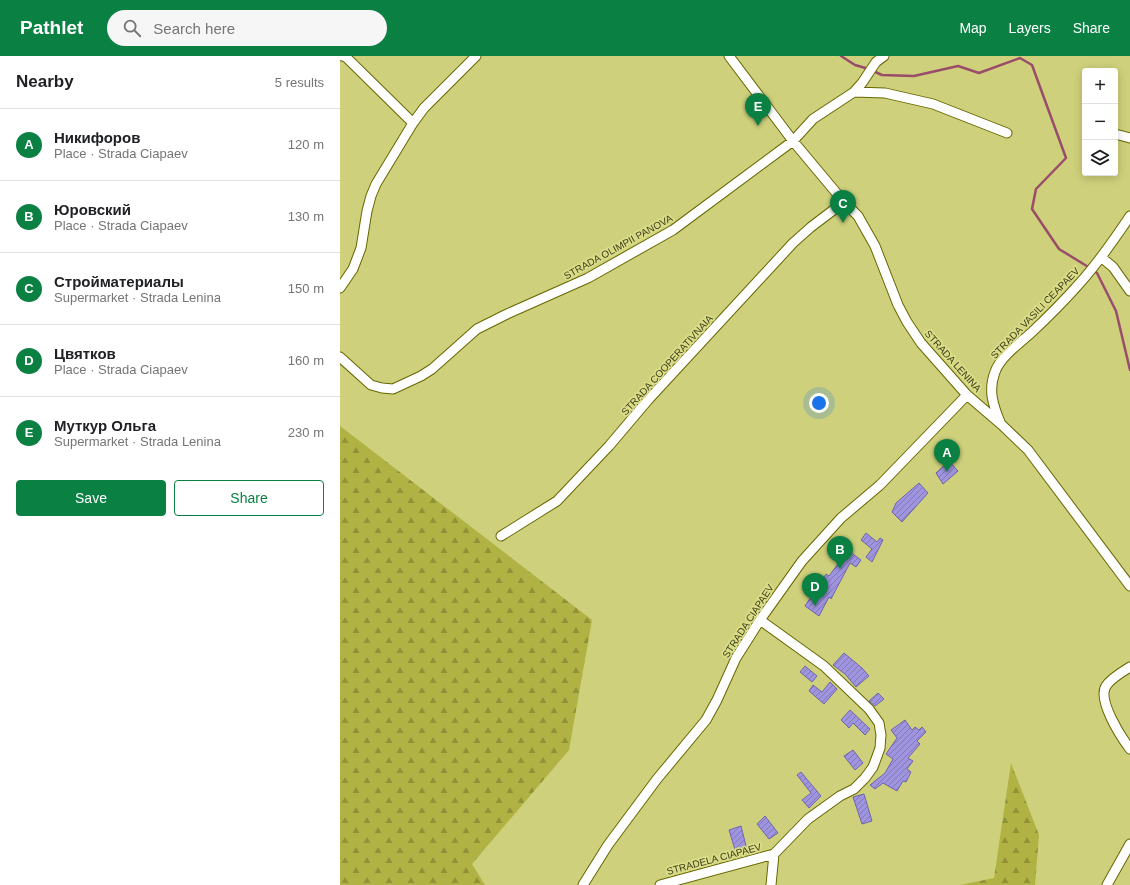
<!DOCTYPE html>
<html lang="en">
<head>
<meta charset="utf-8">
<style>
	:root { --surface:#fff; --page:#f6f6f6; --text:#202124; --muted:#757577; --line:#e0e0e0; --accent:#0b8043 }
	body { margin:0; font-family:Helvetica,sans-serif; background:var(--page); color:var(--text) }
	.controls { position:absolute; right:12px; top:12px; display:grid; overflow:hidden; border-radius:4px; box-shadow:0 2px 10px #0003 }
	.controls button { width:36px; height:36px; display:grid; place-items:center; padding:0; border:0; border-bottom:1px solid var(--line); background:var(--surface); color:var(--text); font:20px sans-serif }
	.you { position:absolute; left:479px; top:347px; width:14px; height:14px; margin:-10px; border:3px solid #fff; border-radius:50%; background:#1a73e8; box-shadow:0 0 0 6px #1a73e833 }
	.badge { display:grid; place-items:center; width:26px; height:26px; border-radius:50%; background:var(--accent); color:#fff; font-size:13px; font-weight:700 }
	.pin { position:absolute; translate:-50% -33px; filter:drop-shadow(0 1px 2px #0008) }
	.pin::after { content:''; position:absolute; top:21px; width:14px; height:12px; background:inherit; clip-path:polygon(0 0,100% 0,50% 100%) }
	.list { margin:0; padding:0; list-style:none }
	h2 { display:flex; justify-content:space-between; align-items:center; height:52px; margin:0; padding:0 16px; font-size:17px }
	h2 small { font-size:13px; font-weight:400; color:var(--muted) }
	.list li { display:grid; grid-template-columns:26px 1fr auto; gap:12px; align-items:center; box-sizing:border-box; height:72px; padding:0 16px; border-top:1px solid var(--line) }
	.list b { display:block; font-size:15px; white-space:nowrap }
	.list p { margin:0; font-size:13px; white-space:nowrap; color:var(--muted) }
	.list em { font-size:13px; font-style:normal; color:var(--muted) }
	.actions { display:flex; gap:8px; padding:12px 16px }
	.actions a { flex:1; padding:9px 0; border:1px solid var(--accent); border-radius:4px; text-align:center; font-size:14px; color:var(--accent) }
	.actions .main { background:var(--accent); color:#fff }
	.icon { flex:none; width:22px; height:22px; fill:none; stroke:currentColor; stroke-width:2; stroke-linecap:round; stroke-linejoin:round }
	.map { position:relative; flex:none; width:790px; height:829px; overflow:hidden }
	header { display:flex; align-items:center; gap:24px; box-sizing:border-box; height:56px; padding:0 20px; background:var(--accent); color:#fff }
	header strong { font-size:19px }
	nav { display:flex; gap:22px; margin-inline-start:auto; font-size:14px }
	.search { width:280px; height:36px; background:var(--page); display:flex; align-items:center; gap:10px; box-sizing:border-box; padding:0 14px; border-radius:22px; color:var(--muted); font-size:15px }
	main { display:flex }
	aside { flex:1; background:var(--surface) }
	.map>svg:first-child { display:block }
	.forest { fill:url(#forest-firs) }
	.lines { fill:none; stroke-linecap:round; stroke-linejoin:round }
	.stream { stroke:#9a4c6b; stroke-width:2.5 }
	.building { fill:url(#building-hatch); stroke:#7065ab }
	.minor-casing { stroke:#676701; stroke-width:11 }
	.minor { stroke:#fff; stroke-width:9 }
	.labels { text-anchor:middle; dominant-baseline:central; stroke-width:3.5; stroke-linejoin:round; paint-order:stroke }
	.street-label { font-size:10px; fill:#3e3f1b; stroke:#dbdd88 }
</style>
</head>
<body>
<header>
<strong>Pathlet</strong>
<div class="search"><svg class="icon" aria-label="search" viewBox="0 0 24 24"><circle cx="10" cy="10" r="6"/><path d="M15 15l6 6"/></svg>Search here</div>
<nav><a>Map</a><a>Layers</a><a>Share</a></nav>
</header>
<main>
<aside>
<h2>Nearby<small>5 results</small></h2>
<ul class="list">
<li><span class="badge">A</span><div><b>Никифоров</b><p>Place · Strada Ciapaev</p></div><em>120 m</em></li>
<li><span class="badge">B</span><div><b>Юровский</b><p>Place · Strada Ciapaev</p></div><em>130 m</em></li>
<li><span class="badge">C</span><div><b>Стройматериалы</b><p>Supermarket · Strada Lenina</p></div><em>150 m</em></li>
<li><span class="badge">D</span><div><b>Цвятков</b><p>Place · Strada Ciapaev</p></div><em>160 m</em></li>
<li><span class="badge">E</span><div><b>Муткур Ольга</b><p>Supermarket · Strada Lenina</p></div><em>230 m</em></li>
</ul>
<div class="actions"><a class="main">Save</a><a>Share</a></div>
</aside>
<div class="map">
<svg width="790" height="829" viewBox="0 0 790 829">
	<defs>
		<pattern id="forest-firs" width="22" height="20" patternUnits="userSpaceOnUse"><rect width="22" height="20" fill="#b0b244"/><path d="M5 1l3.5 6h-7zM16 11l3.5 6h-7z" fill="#919238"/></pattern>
		<pattern id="building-hatch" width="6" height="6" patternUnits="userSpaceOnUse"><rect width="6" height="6" fill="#9f94df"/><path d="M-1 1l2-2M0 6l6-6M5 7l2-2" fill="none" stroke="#837ab4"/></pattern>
	</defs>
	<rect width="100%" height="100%" fill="#ced07b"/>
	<path class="forest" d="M0,370L252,564L229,694L132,808L145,829H0Z
		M671,707L699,779L695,829H620L654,822Z"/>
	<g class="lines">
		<path class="stream" d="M501,0L515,9L529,13
			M533,15L542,19L574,20L618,10L639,17L680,2L692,9L726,102L696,133L692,153L719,193L750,212
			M754,215L757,217L776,255L790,314"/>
	</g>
	<path class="building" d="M609,405L618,415L603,428L596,417Z
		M579,427L588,437L562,466L552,456L556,447Z
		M526,477L537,486L540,482L543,484L532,506L526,501L532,493L521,484Z
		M510,496L521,504L516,511L510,507L491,543L489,541L479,560L465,550L486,518L489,520L500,505L501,506Z
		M504,597L522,612L529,620L516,631L505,618L493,609Z
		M465,610L477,620L472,626L460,616Z
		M490,626L497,633L484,648L469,635L473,629L482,636Z
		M538,637L544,643L535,650L529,645Z
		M510,654L530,673L525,679L513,667L509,672L501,664Z
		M565,664L572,674L575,671L579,674L582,671L586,676L577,685L580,688L568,702L573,705L567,713L571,716L566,726L563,725L557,735L543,727L535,733L530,729L545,717L553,703L546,698L557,682L551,674Z
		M513,694L523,707L515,714L504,700Z
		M461,716L481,740L469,752L462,744L471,737L457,719Z
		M524,738L532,765L522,768L513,741Z
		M425,760L438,777L429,783L417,768Z
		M401,770L407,794L396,797L389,774Z"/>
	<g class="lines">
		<defs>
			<path id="minor" d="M2,0L6,1L73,67
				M389,0L453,85L504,146L518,160L535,190L558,249L567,266L581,287L627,339L662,369L688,394L790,530
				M514,36L545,37L593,48L667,77
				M775,78L790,82
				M762,202L773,211L790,235
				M0,232L13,213L21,192L27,155L31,140L36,128L73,67L84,52L136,0
				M0,301L31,329L42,332L53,333L81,320L92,313L137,273L167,258L248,222L333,174L453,85L473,63L514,36L522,27L536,6L544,0
				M660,366C653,349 648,334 655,316C660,301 680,287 692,276C708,261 724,245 739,228C758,207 774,184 790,160
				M161,480L217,445L269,390L308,344L453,187L471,171L504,146
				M790,611C782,616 771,622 766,630C757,644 781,681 790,693
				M243,829L268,789L317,723L366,664L377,644L396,602L420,564L462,505L501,462L540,429L627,339
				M320,829L434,798L468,763L500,740L514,733L525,722L533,711L536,703L540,692L541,679L539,667L529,653L484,610L420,564
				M431,829L434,798
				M767,829L790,788"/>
		</defs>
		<use href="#minor" class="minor-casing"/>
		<use href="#minor" class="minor"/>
	</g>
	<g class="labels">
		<g class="street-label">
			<text transform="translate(278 191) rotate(-29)">STRADA OLIMPII PANOVA</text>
			<text transform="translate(695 257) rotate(-46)">STRADA VASILI CEAPAEV</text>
			<text transform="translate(613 305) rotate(48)">STRADA LENINA</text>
			<text transform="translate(327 309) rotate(-48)">STRADA COOPERATIVNAIA</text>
			<text transform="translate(408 565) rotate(-57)">STRADA CIAPAEV</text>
			<text transform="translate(374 803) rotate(-15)">STRADELA CIAPAEV</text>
		</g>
	</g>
</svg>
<div class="controls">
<button>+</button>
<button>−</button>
<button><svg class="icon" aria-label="layers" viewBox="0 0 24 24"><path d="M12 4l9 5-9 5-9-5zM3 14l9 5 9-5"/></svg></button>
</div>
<div class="you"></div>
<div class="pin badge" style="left:607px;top:416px">A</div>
<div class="pin badge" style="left:500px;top:513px">B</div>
<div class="pin badge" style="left:503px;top:167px">C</div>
<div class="pin badge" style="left:475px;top:550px">D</div>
<div class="pin badge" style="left:418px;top:70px">E</div>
</div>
</main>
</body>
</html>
